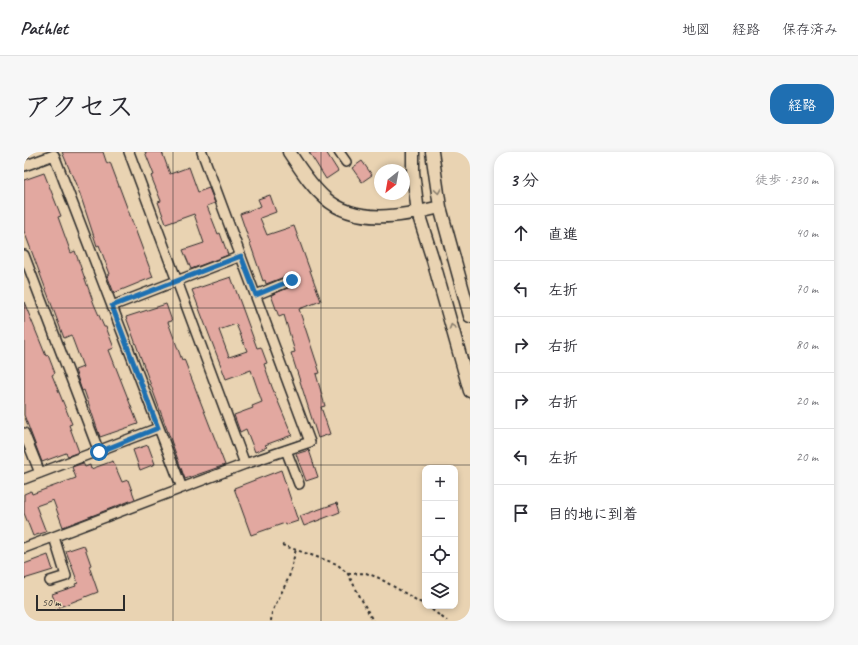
<!DOCTYPE html>
<html lang="ja">
<head>
<meta charset="utf-8">
<style>
	:root { --surface:#fff; --page:#f7f7f7; --text:#2b2b33; --muted:#7c7c81; --line:#e1e1e2; --accent:#1f6fb2 }
	body { margin:0; font-family:Caveat,"Klee One",sans-serif; background:var(--page); color:var(--text) }
	.controls { position:absolute; right:12px; bottom:12px; display:grid; overflow:hidden; border-radius:8px; box-shadow:0 2px 6px #0003 }
	.controls button { width:36px; height:36px; display:grid; place-items:center; padding:0; border:0; border-bottom:1px solid var(--line); background:var(--surface); color:var(--text); font:20px sans-serif }
	.compass { position:absolute; left:350px; top:12px; width:36px; height:36px; border-radius:50%; background:var(--surface); box-shadow:0 2px 6px #0003; rotate:211deg }
	.scale { position:absolute; left:12px; bottom:10px; width:89px; box-sizing:border-box; padding-left:4px; border:2px solid #2b2b2b; border-top:0; font-size:11px; line-height:14px; white-space:nowrap; color:#2b2b2b; -webkit-text-stroke:3px #e9d3b2; paint-order:stroke }
	.stop { position:absolute; width:12px; height:12px; margin:-9px; border:3px solid #1f6fb2; border-radius:50%; background:#fff }
	.stop.end { background:#1f6fb2; border-color:#fff; box-shadow:0 1px 4px #0008 }
	.list { margin:0; padding:0; list-style:none }
	h2 { display:flex; justify-content:space-between; align-items:center; height:52px; margin:0; padding:0 16px; font-size:17px }
	h2 small { font-size:13px; font-weight:400; color:var(--muted) }
	.list li { display:grid; grid-template-columns:26px 1fr auto; gap:12px; align-items:center; box-sizing:border-box; height:56px; padding:0 16px; border-top:1px solid var(--line) }
	.list b { display:block; font-size:15px; white-space:nowrap }
	.list em { font-size:13px; font-style:normal; color:var(--muted) }
	.icon { flex:none; width:22px; height:22px; fill:none; stroke:currentColor; stroke-width:2; stroke-linecap:round; stroke-linejoin:round }
	.map { position:relative; flex:none; width:446px; height:469px; overflow:hidden; border-radius:16px }
	header { display:flex; align-items:center; gap:24px; box-sizing:border-box; height:56px; padding:0 20px; background:var(--surface); border-bottom:1px solid var(--line) }
	header strong { font-size:19px }
	nav { display:flex; gap:22px; margin-inline-start:auto; font-size:14px }
	.intro { display:flex; align-items:center; justify-content:space-between; box-sizing:border-box; height:96px; padding:0 24px }
	h1 { margin:0; font-size:28px }
	.button { padding:10px 18px; border-radius:16px; background:var(--accent); color:#fff; font-size:14px; font-weight:700 }
	main { display:flex; gap:24px; padding:0 24px }
	aside { flex:1; background:var(--surface); border-radius:16px; box-shadow:0 2px 6px #0003 }
	.map>svg:first-child { display:block }
	.building { fill:#e2a8a0; stroke:#2b2b2b; fill-rule:evenodd }
	.lines { fill:none; stroke-linecap:round; stroke-linejoin:round }
	.minor-casing { stroke:#2b2b2b; stroke-width:12 }
	.tertiary-casing { stroke:#2b2b2b; stroke-width:15 }
	.path { stroke:#2b2b2b; stroke-width:2; stroke-dasharray:3 3; stroke-linecap:butt }
	.minor { stroke:#e9d3b2; stroke-width:9 }
	.tertiary { stroke:#e9d3b2; stroke-width:12 }
	.oneway { stroke:#8a7f6e }
	.route { stroke:#1f6fb2; stroke-width:5 }
	.grid { fill:none; stroke:#2b2b2b; stroke-width:1; stroke-opacity:0.55 }
</style>
</head>
<body>
<header>
<strong>Pathlet</strong>
<nav><a>地図</a><a>経路</a><a>保存済み</a></nav>
</header>
<div class="intro"><h1>アクセス</h1><a class="button">経路</a></div>
<main>
<div class="map">
<svg width="446" height="469" viewBox="0 0 446 469">
	<rect width="100%" height="100%" fill="#e9d3b2"/>
	<filter id="ink" filterUnits="userSpaceOnUse"><feTurbulence type="fractalNoise" baseFrequency=".025" numOctaves="2"/><feDisplacementMap in="SourceGraphic" scale="8" xChannelSelector="R" yChannelSelector="G"/><feConvolveMatrix kernelMatrix="1 2 1 2 8 2 1 2 1" color-interpolation-filters="sRGB"/></filter>
	<g filter="url(#ink)">
		<path class="building" d="M38,0H79L83,12L86,10L129,125L90,141L83,123L86,122L75,93L73,94L56,42Z
			M121,0H138L146,22L165,15L174,40L185,36L191,51L183,54L194,82L196,81L204,103L167,117L159,98L180,91L170,62L142,72L134,50L137,49L127,24L130,23Z
			M285,0H302L314,19L302,27Z
			M338,9L348,23L338,30L328,16Z
			M20,21L37,64L34,65L47,101L51,99L70,152L80,175H82L90,196L85,198L114,272L76,285L60,238L58,239L51,218L59,215L47,183L40,186L0,79V28Z
			M246,43L252,60L236,66L243,83L270,74L297,149L275,157L296,221L292,222L301,254L297,255L306,282L294,286L267,201L271,200L260,163L255,165L247,143L271,133L274,126L268,122L242,132L241,128L239,129L216,62L237,54L234,47Z
			M207,125L233,196L237,195L243,211L240,212L248,235L268,283L241,293L243,295L231,300L222,277L216,280L210,263L229,256L228,254L238,250L227,218L202,227L168,138ZM212,172L223,199L205,205L195,178Z
			M0,150L22,204L24,203L31,221L28,223L48,272L45,273L55,300L44,304L42,301L18,310L0,263Z
			M142,152L148,169L144,170L158,208L160,207L201,313L161,327L102,165Z
			M124,293L131,312L116,318L109,298Z
			M285,298L294,325L282,329L272,302Z
			M89,309L98,330L104,328L111,347L39,375L29,348L12,354L22,380L9,384L0,361V342L7,339L8,342L52,326L48,315L59,311L61,315L66,313L67,317Z
			M257,318L274,369L262,373L261,371L227,383L210,336Z
			M313,351L316,360L280,374L276,364Z
			M60,393L67,413L65,414L74,440L33,456L28,442L52,434L51,432L54,431L42,399Z
			M24,403L29,418L0,427V412Z"/>
		<g class="lines">
			<defs>
				<path id="minor" d="M105,0L221,312
					M315,0L322,10
					M0,14L30,3L158,336
					M0,103L75,300
					M232,143L268,128
					M88,154L217,104
					M0,281L16,321
					M262,298L275,332
					M0,327L134,276
					M0,396L221,312L286,290L178,0
					M26,429L42,424L30,385"/>
				<path id="tertiary" d="M265,0C276,16 286,33 301,46C332,74 380,64 416,55
					M389,0V20L394,61L409,108L446,239
					M408,0L416,55L446,164"/>
			</defs>
			<use href="#minor" class="minor-casing"/>
			<use href="#tertiary" class="tertiary-casing"/>
			<path class="path" d="M258,393L313,412L324,422L349,469
				M324,422L342,421L355,426L401,453
				M403,454L423,469
				M247,469L248,460L265,425L272,397"/>
			<use href="#minor" class="minor"/>
			<use href="#tertiary" class="tertiary"/>
		</g>
		<defs><path id="oneway-chevron" d="M-2-3.5L2.5 0L-2 3.5" fill="none" stroke-width="1.6" stroke-linecap="round" stroke-linejoin="round"/></defs>
		<g class="oneway">
			<use href="#oneway-chevron" transform="translate(414 39) rotate(81)"/>
			<use href="#oneway-chevron" transform="translate(428 175) rotate(-106)"/>
		</g>
	</g>
	<g class="lines" filter="url(#ink)">
		<path class="route" d="M75,300L134,276L88,154L217,104L232,143L268,128"/>
	</g>
	<path class="grid" d="M149,0V469M297,0V469M0,156H446M0,313H446"/>
</svg>
<div class="controls">
<button>+</button>
<button>−</button>
<button><svg class="icon" aria-label="locate" viewBox="0 0 24 24"><circle cx="12" cy="12" r="6"/><path d="M12 2v4M12 18v4M2 12h4M18 12h4"/></svg></button>
<button><svg class="icon" aria-label="layers" viewBox="0 0 24 24"><path d="M12 4l9 5-9 5-9-5zM3 14l9 5 9-5"/></svg></button>
</div>
<svg class="compass" viewBox="-18 -18 36 36"><path d="M0-13l5 13h-10z" fill="#e53935"/><path d="M0 13l5-13h-10z" fill="#7c7c81"/></svg>
<div class="scale">50 m</div>
<div class="stop" style="left:75px;top:300px"></div>
<div class="stop end" style="left:268px;top:128px"></div>
</div>
<aside>
<h2>3 分<small>徒歩 · 230 m</small></h2>
<ul class="list">
<li><svg class="icon" aria-label="ahead" viewBox="0 0 24 24"><path d="M12 20V5M6 11l6-6 6 6"/></svg><div><b>直進</b></div><em>40 m</em></li>
<li><svg class="icon" aria-label="left" viewBox="0 0 24 24"><path d="M17 20v-9H6M10 6l-5 5 5 5"/></svg><div><b>左折</b></div><em>70 m</em></li>
<li><svg class="icon" aria-label="right" viewBox="0 0 24 24"><path d="M7 20v-9h11M14 6l5 5-5 5"/></svg><div><b>右折</b></div><em>80 m</em></li>
<li><svg class="icon" aria-label="right" viewBox="0 0 24 24"><path d="M7 20v-9h11M14 6l5 5-5 5"/></svg><div><b>右折</b></div><em>20 m</em></li>
<li><svg class="icon" aria-label="left" viewBox="0 0 24 24"><path d="M17 20v-9H6M10 6l-5 5 5 5"/></svg><div><b>左折</b></div><em>20 m</em></li>
<li><svg class="icon" aria-label="arrive" viewBox="0 0 24 24"><path d="M6 21V4h12l-3 4 3 4H6"/></svg><div><b>目的地に到着</b></div></li>
</ul>
</aside>
</main>
</body>
</html>
